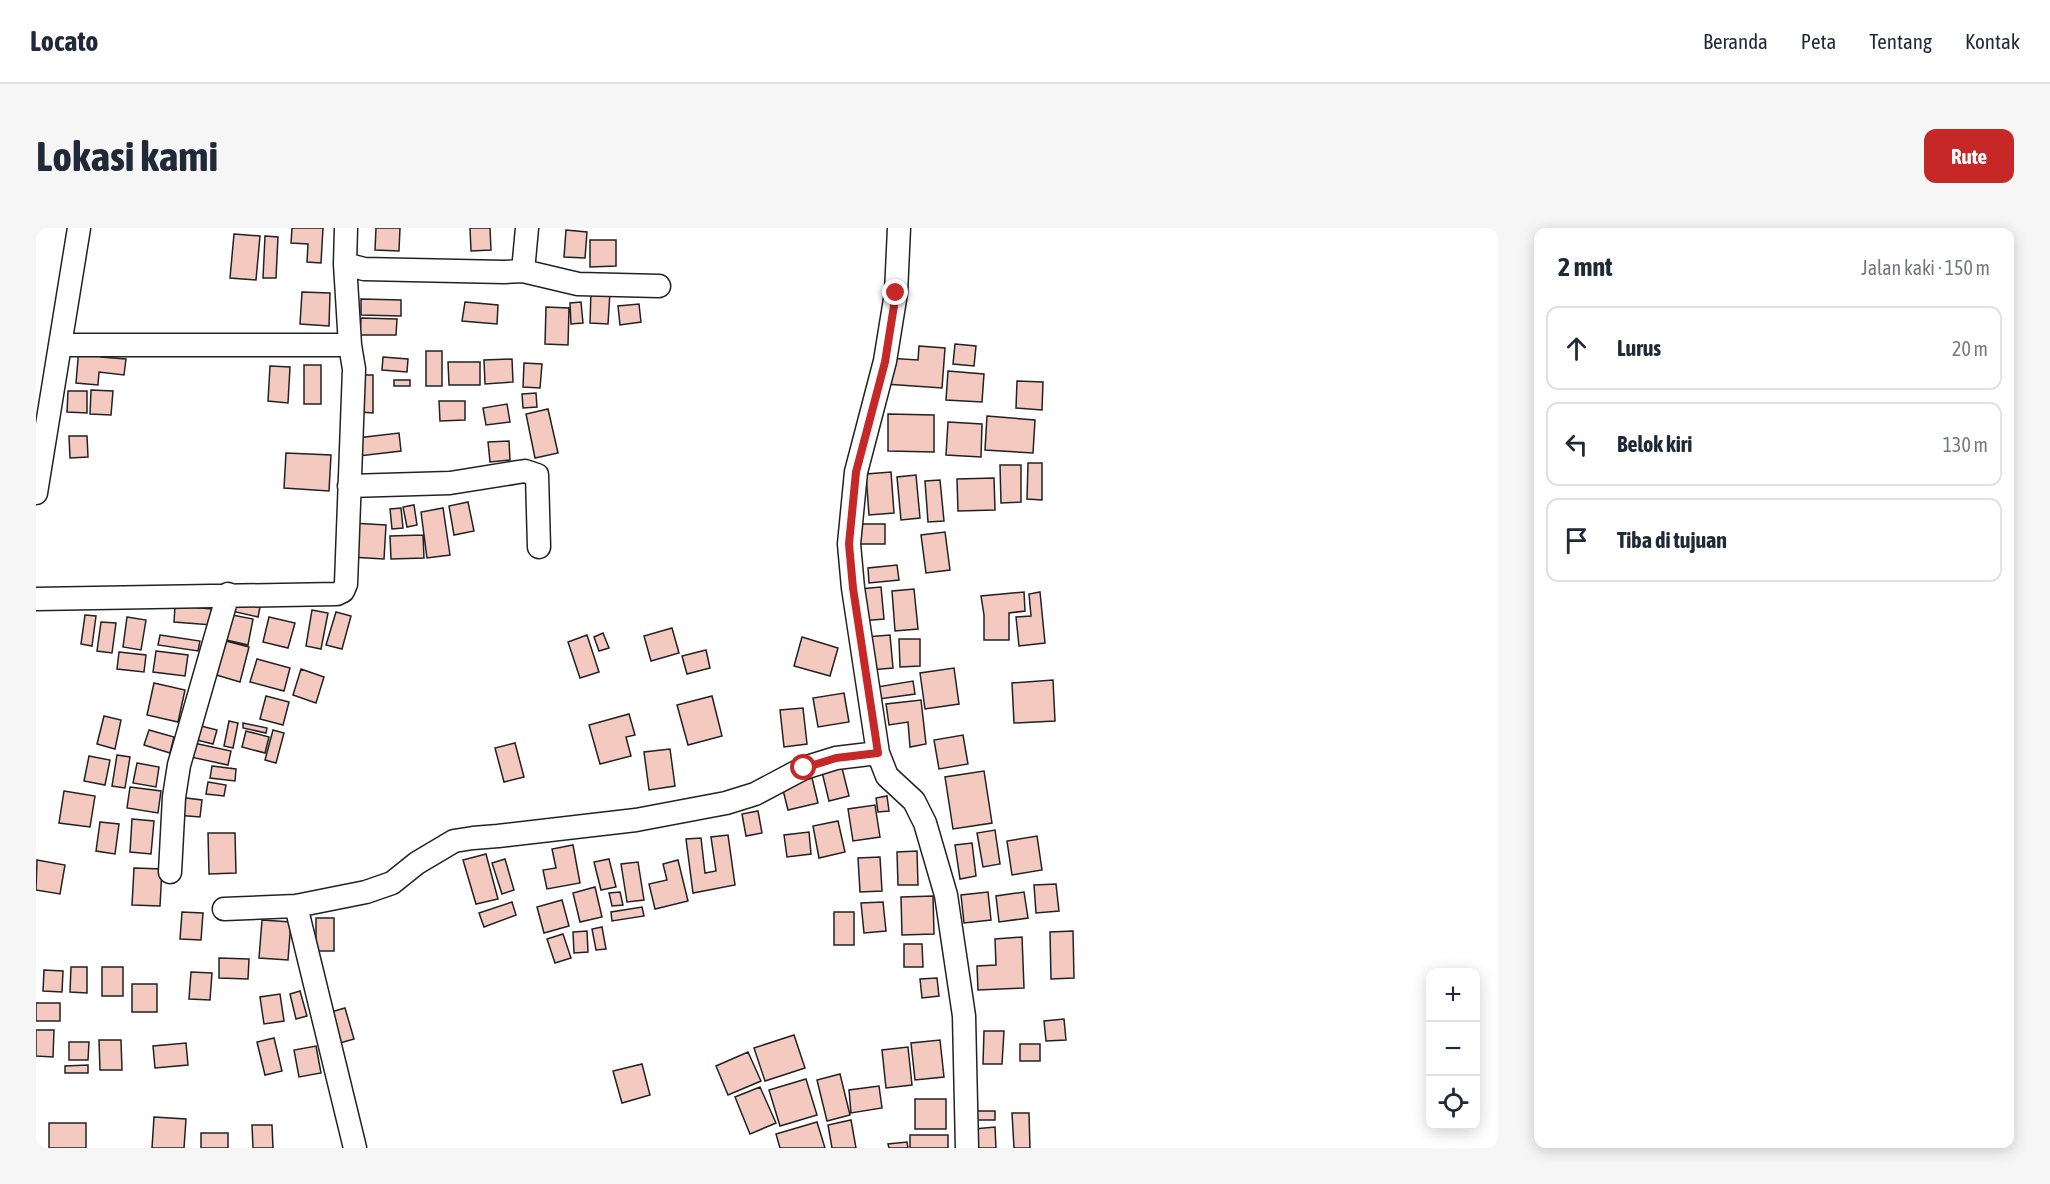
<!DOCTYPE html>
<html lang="id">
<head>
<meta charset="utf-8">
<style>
	:root { --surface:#fff; --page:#f6f6f7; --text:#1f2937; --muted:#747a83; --line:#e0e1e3; --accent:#c62828 }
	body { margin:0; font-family:"Asap Condensed",sans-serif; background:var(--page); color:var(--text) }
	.controls { position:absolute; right:18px; bottom:18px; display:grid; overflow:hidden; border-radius:12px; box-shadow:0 3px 15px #0003 }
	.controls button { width:54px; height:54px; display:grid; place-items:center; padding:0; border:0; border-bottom:2px solid var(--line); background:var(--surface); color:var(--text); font:30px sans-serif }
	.stop { position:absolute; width:18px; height:18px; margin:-14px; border:4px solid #c62828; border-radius:50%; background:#fff }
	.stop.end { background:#c62828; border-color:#fff; box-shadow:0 2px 6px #0008 }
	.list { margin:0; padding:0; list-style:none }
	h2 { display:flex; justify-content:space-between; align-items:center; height:78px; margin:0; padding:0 24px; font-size:26px }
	h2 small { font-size:20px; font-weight:400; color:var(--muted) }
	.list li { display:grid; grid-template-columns:39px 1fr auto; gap:18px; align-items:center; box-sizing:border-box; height:84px; margin:0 12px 12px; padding:0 12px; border:2px solid var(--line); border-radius:12px }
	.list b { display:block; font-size:22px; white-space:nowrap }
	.list em { font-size:20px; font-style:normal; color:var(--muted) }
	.icon { flex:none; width:33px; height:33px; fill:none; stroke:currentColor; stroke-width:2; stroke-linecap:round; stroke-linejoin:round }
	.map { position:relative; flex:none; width:1462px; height:920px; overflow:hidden; border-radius:12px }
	header { display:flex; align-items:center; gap:36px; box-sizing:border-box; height:84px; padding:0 30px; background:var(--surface); border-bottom:2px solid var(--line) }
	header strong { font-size:28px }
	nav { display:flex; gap:33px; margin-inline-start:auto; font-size:21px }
	.intro { display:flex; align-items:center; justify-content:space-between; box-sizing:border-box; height:144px; padding:0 36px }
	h1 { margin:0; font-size:42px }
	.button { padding:15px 27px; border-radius:12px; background:var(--accent); color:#fff; font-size:21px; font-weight:700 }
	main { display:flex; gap:36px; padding:0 36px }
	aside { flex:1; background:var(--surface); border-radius:12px; box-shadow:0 3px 15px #0003 }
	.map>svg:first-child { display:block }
	.building { fill:#f3c9c0; stroke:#222; stroke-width:1.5 }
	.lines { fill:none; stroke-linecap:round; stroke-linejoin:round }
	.minor-casing { stroke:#222; stroke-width:25 }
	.minor { stroke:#fff; stroke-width:22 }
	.route { stroke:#c62828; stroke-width:8 }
</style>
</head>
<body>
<header>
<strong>Locato</strong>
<nav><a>Beranda</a><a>Peta</a><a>Tentang</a><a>Kontak</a></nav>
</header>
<div class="intro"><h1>Lokasi kami</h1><a class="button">Rute</a></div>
<main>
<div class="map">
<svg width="1462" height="920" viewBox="0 0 1462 920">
	<rect width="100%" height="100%" fill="#fff"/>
	<path class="building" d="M256,0H287L285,35L271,34L272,16L255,15Z
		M340,0H364L363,23L339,22Z
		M434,0H454L455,22L435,23Z
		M530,2L551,4L549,30L528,29Z
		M198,6L224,8L220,52L194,50Z
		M229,8L242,9L240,50H227Z
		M554,12H580V38L554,39Z
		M555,63L574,64L572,96L554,95Z
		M266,64L294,65L293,98L264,96Z
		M325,71L365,72V88L325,87Z
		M429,74L462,77L461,96L426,93Z
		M545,74L547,95L535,96L534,75Z
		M603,76L605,94L584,97L582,78Z
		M510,79L533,80L532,117L509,116Z
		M325,90L361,91L360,107H324Z
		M919,116L940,118L938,138L917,136Z
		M883,118L909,120L906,160L849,156L851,130L882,132Z
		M43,119L66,121L65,129L90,131L88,147L63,144L62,157L40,155Z
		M390,123H406V158H390Z
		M347,129L372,131L371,144L346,142Z
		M476,131L477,154L449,156L448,132Z
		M412,134H444V157H413Z
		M488,135L506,136L504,160L487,159Z
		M268,137H285V176H268Z
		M234,138L254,139L252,175L232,173Z
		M912,143L948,146L946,174L910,172Z
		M325,147H337V185L324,184Z
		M358,152H374V158H358Z
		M981,153L1007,154L1006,182L980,180Z
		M55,162L77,163L75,187L54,186Z
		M32,163H51V185L31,184Z
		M500,165L501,179L487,180L486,166Z
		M403,173H429V192L404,193Z
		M471,176L474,194L450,197L447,180Z
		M512,181L522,225L499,230L490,186Z
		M852,186L898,187V224L852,223Z
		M951,188L999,192L997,225L949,222Z
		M912,194L946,196L945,229L910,227Z
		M363,205L365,223L323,228L321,210Z
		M33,208H51L52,229L34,230Z
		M473,213L474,232L454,234L452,214Z
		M250,225L295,227L293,263L248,260Z
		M992,235H1006V272L991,271Z
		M964,237H985V274L965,275Z
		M855,244L858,285L833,287L830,246Z
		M880,247L884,290L865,292L861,249Z
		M958,250L959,282L922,283L921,251Z
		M904,252L908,293L892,294L889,253Z
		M432,274L438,303L418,307L413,278Z
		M378,277L381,297L371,299L367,279Z
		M365,280L367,300L356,301L354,281Z
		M407,280L414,327L391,330L385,284Z
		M316,295L350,297L348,331L314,329Z
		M817,296H849V316H817Z
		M909,304L914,342L890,345L885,307Z
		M387,307L388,330L355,331L354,308Z
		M861,337L863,352L833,355L832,340Z
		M845,359L848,391L825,393L823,361Z
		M878,361L882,401L859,403L856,363Z
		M988,364L989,383L973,385V412H948V387L945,368Z
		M1004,364L1009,415L983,418L980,389L995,388L993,366Z
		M194,368L225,374L222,389L191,382Z
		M139,378L177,381L176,397L138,394Z
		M276,382L292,385L285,421L270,418Z
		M300,384L315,388L306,421L290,417Z
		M191,386L217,391L212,417L186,411Z
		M49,387L60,388L56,418L45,416Z
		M91,389L110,392L105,422L87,419Z
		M233,389L259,395L252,420L227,414Z
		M65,394L80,395L76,425L61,423Z
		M636,400L643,425L615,433L608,408Z
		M567,405L573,420L563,423L558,409Z
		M124,407L164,413L162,423L122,417Z
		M551,407L563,444L544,450L532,414Z
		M854,407L857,440L833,442L830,409Z
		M766,409L802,420L794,448L758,438Z
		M863,411H884V438L864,439Z
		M186,412L213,419L204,454L177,446Z
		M670,422L674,440L651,446L646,428Z
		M120,423L152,427L149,448L117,444Z
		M83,424L110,427L108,444L81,441Z
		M221,431L254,440L248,463L214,454Z
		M918,440L923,476L889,481L884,445Z
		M265,441L288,449L280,475L257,467Z
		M1017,452L1019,493L978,495L976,455Z
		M877,453L879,466L843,471L841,459Z
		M118,455L149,462L142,494L111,487Z
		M808,465L813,494L782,499L777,470Z
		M230,468L253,474L247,497L224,491Z
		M676,468L686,508L652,517L641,477Z
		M885,472L890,516L874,519L872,494L853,497L850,476Z
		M767,480L771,516L748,519L744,482Z
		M593,486L599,507L590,509L595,528L564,536L553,497Z
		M68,488L85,492L79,521L61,516Z
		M193,493L202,495L197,520L188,518Z
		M207,495L231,500L230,505L207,500Z
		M157,496L181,502L177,516L153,510Z
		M113,502L138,509L134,525L108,517Z
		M237,502L248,505L240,535L229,532Z
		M210,503L233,509L229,525L206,519Z
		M927,507L932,536L903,541L898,512Z
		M153,514L195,523L192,537L150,528Z
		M479,515L488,549L468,554L459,520Z
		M634,521L639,558L613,562L608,524Z
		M81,527L94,529L89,560L76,558Z
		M53,528L74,532L69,557L48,553Z
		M101,535L123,539L120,559L97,555Z
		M176,538L200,541L199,553L174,550Z
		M806,540L813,568L793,573L786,544Z
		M948,543L956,595L917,601L909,549Z
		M776,550L782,575L752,582L746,558Z
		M172,554L190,557L188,568L170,566Z
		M94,559L125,563L122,585L91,580Z
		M28,563L59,568L54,599L23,595Z
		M851,568L853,583L842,584L840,570Z
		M142,569L166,572L164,589L140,587Z
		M839,577L844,609L817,613L812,581Z
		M722,583L726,605L710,608L706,586Z
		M96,591L118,593L115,626L94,624Z
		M802,593L809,624L783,630L777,598Z
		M64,594L83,596L79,626L60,623Z
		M959,602L964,636L947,639L941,605Z
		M773,604L775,626L751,629L748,607Z
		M172,605H199L200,645L173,646Z
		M692,607L699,657L657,665L650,611L665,610L669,645L680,643L675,609Z
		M1001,608L1006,642L976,647L971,613Z
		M936,615L940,648L924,651L919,617Z
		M537,617L544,655L511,661L507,642L520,640L516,621Z
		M881,623L882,657H862L861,624Z
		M450,626L462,671L440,676L427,632Z
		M844,629L846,663L824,664L822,630Z
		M469,631L478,662L466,666L456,635Z
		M573,631L580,659L565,662L558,634Z
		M1,632L29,637L24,666L0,662Z
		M642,632L652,673L619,681L613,656L631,652L627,636Z
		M602,634L608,672L591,674L585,636Z
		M98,640L126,641L124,678L96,677Z
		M1020,656L1023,683L1000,685L998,657Z
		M559,659L566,689L544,694L537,665Z
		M584,664L587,677L576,678L573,665Z
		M952,664L955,692L928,695L925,667Z
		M988,664L992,690L963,694L960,668Z
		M897,668L898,706L866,707L865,669Z
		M526,672L533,698L508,705L501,679Z
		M476,674L480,687L448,699L443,685Z
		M847,674L850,703L828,705L825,675Z
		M606,679L608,688L576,693L575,684Z
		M146,684L167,685L165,712L144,711Z
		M798,684H818V717H798Z
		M280,690H298V723H280Z
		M226,692L255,694L252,732L223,730Z
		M566,699L570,721L560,722L556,701Z
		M551,703L552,724L538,725L537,704Z
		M1037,703L1038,750L1015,751L1014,704Z
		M527,706L535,730L519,735L511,711Z
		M986,709L988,760L942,762L941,738L960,737L959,711Z
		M868,716H886L887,739H868Z
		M183,730L213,731L212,751L183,750Z
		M35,739H51V765L34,764Z
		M66,739H87V768H66Z
		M8,742L27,743L26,764L7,763Z
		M155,744L176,745L174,772L153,771Z
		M901,750L903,768L886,770L884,751Z
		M96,756H121V784H96Z
		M264,763L271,788L260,791L254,766Z
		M244,766L248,793L228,796L224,769Z
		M0,775H24V793H0Z
		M309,780L318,811L297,817L288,786Z
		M1028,791L1030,812L1010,813L1008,793Z
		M0,802H18L17,829L0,828Z
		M948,803H968L966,836H947Z
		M758,807L769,840L729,853L718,820Z
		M238,810L246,843L229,847L221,814Z
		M63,812H85L86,842H64Z
		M904,812L908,849L879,852L875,815Z
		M33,814H53L52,832H33Z
		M150,815L152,837L119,840L117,818Z
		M984,816H1004V833H984Z
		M280,818L285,845L263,849L258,822Z
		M872,819L876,857L850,860L846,822Z
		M712,824L725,853L692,867L680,838Z
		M606,836L614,867L586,875L577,843Z
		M52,837V845H29V838Z
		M804,846L814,887L791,893L781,852Z
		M770,851L781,887L744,898L733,862Z
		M843,858L846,880L815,885L813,862Z
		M724,859L740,895L714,906L699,869Z
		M879,871H910V901H879Z
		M940,883H959V892H939Z
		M976,885H993L994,920H978Z
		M118,889L150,891L148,920H116Z
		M815,892L820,920H796L792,897Z
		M781,894L789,920H744L740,906Z
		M13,895H50V920H13Z
		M216,897H236L237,920H217Z
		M959,899L960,920H939L938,901Z
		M165,905H192V920H165Z
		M874,907H912V920H874Z
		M871,914L872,920H853L852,916Z"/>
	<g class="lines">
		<defs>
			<path id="minor" d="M310,0L309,36L328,41L468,44L487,43L491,0
				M863,0L860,65L849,133L820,244L813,316L817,360L842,525L851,548L878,573L889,595L910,667L928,788L931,920
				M309,36L314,117
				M487,43L542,56L623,58
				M313,258L414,255L489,243L501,247L503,319
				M0,265L43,0
				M0,371L301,366L307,363L310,356L318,141L314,117H25
				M134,644L138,569L143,537L192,366
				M260,678L319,920
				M188,681L260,678L330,664L356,655L381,635L418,613L437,610L462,608L600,592L690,575L719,566L768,540L800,530L842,525"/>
		</defs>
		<use href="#minor" class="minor-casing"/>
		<use href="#minor" class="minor"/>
	</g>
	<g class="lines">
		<path class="route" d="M768,540L800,530L842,525L817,360L813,316L820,244L849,134L860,65"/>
	</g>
</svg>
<div class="controls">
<button>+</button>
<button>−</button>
<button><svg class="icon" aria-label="locate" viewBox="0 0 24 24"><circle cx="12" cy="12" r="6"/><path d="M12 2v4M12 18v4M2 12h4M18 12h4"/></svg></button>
</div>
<div class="stop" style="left:768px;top:540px"></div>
<div class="stop end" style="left:860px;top:65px"></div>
</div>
<aside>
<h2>2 mnt<small>Jalan kaki · 150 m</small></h2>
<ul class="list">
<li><svg class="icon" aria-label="ahead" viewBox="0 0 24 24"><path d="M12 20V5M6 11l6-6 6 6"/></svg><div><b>Lurus</b></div><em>20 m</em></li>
<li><svg class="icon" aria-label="left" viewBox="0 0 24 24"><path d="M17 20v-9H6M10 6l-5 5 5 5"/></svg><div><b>Belok kiri</b></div><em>130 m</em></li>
<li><svg class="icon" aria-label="arrive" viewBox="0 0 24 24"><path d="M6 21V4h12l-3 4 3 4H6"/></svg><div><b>Tiba di tujuan</b></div></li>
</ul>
</aside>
</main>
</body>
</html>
